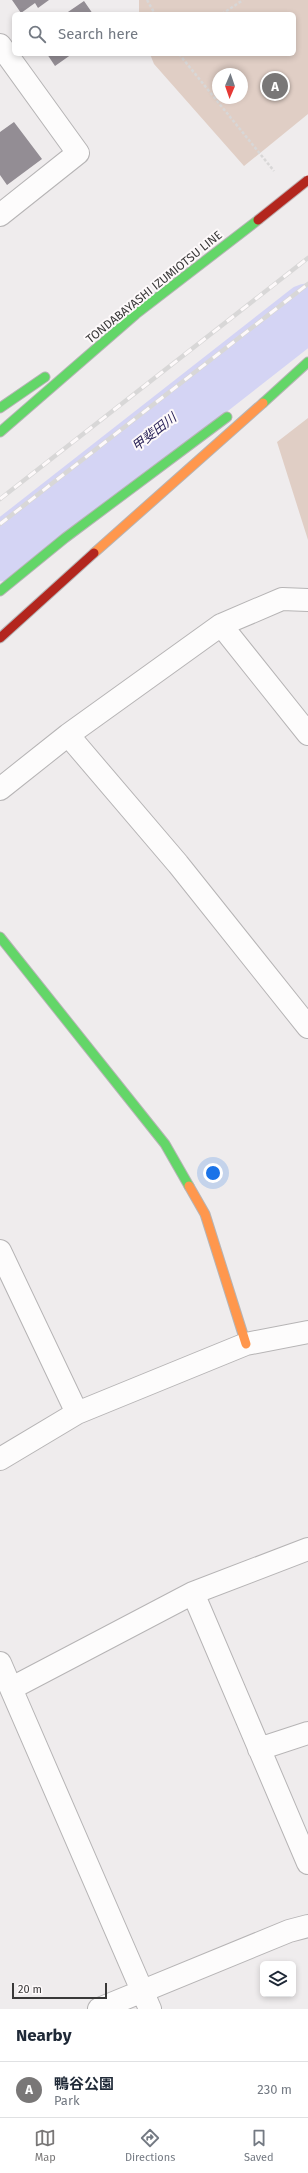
<!DOCTYPE html>
<html lang="en">
<head>
<meta charset="utf-8">
<style>
	:root { --surface:#fff; --page:#f2f2f3; --text:#1f2937; --muted:#747a83; --line:#e0e1e3; --accent:#797777 }
	body { margin:0; font-family:"Fira Sans","Noto Sans JP",sans-serif; background:var(--page); color:var(--text) }
	.controls { position:absolute; right:12px; bottom:12px; display:grid; overflow:hidden; border-radius:6px; box-shadow:0 2px 6px #0003 }
	.controls button { width:36px; height:36px; display:grid; place-items:center; padding:0; border:0; border-bottom:1px solid var(--line); background:var(--surface); color:var(--text); font:20px sans-serif }
	.compass { position:absolute; left:212px; top:68px; width:36px; height:36px; border-radius:50%; background:var(--surface); box-shadow:0 2px 6px #0003; rotate:182deg }
	.scale { position:absolute; left:12px; bottom:10px; width:95px; box-sizing:border-box; padding-left:4px; border:2px solid #393838; border-top:0; font-size:11px; line-height:14px; white-space:nowrap; color:#393838; -webkit-text-stroke:3px #fdf9fa; paint-order:stroke }
	.you { position:absolute; left:213px; top:1173px; width:14px; height:14px; margin:-10px; border:3px solid #fff; border-radius:50%; background:#1a73e8; box-shadow:0 0 0 6px #1a73e833 }
	.badge { display:grid; place-items:center; width:26px; height:26px; border-radius:50%; background:var(--accent); color:#fff; font-size:13px; font-weight:700 }
	.pin { position:absolute; translate:-50% -50%; border:2px solid #fff; box-shadow:0 1px 4px #0006 }
	.list { margin:0; padding:0; list-style:none }
	h2 { display:flex; justify-content:space-between; align-items:center; height:52px; margin:0; padding:0 16px; font-size:17px }
	h2 small { font-size:13px; font-weight:400; color:var(--muted) }
	.list li { display:grid; grid-template-columns:26px 1fr auto; gap:12px; align-items:center; box-sizing:border-box; height:56px; padding:0 16px; border-top:1px solid var(--line) }
	.list b { display:block; font-size:15px; white-space:nowrap }
	.list p { margin:0; font-size:13px; white-space:nowrap; color:var(--muted) }
	.list em { font-size:13px; font-style:normal; color:var(--muted) }
	.icon { flex:none; width:22px; height:22px; fill:none; stroke:currentColor; stroke-width:2; stroke-linecap:round; stroke-linejoin:round }
	.map { position:relative; flex:none; width:308px; height:2009px; overflow:hidden }
	.search { position:absolute; background:var(--surface); box-shadow:0 2px 6px #0003; left:12px; right:12px; top:12px; height:44px; display:flex; align-items:center; gap:10px; box-sizing:border-box; padding:0 14px; border-radius:6px; color:var(--muted); font-size:15px }
	.sheet { height:108px; background:var(--surface) }
	nav { display:flex; justify-content:space-around; align-items:center; box-sizing:border-box; height:56px; border-top:1px solid var(--line); background:var(--surface); font-size:11px; color:var(--muted) }
	nav a { display:grid; justify-items:center; gap:2px }
	nav .on { color:var(--accent) }
	.map>svg:first-child { display:block }
	.green { fill:#e0cec5; fill-rule:evenodd }
	.lines { fill:none; stroke-linecap:round; stroke-linejoin:round }
	.river { stroke:#d4d4f4; stroke-width:57 }
	.building { fill:#938d94 }
	.street-casing { stroke:#b6b4b5; stroke-width:24 }
	.fast-casing { stroke:#b6b4b5; stroke-width:11 }
	.slow-casing { stroke:#b6b4b5; stroke-width:11 }
	.jam-casing { stroke:#b6b4b5; stroke-width:11 }
	.path { stroke:#d8d7d7; stroke-width:2.5; stroke-dasharray:3 2; stroke-linecap:butt }
	.street { stroke:#fdfcfc; stroke-width:22 }
	.fast { stroke:#63d668; stroke-width:9 }
	.slow { stroke:#ff974d; stroke-width:9 }
	.jam { stroke:#b3261e; stroke-width:9 }
	.rail-casing { stroke:#d8d7d7; stroke-width:4.5 }
	.rail { stroke:#fdf9fa; stroke-width:3; stroke-dasharray:9; stroke-linecap:butt }
	.jam-bridge-casing { stroke:#beabac; stroke-width:11; stroke-linecap:butt }
	.jam-bridge { stroke:#b3261e; stroke-width:9 }
	.labels { text-anchor:middle; dominant-baseline:central; stroke-width:4; stroke-linejoin:round; paint-order:stroke }
	.street-label { font-size:12px; fill:#393838; stroke:#fdf9fa }
	.water-label { font-size:13px; font-style:italic; fill:#261f55; stroke:#fdf9fa }
</style>
</head>
<body>
<div class="map">
<svg width="308" height="2009" viewBox="0 0 308 2009">
	<rect width="100%" height="100%" fill="#efeced"/>
	<path class="green" d="M139,0H308V114L244,166L154,64L150,54H294V14H139ZM218,74H242V98H218Z
		M308,418V540L277,442Z"/>
	<g class="lines">
		<path class="river" d="M0,553L308,312"/>
	</g>
	<path class="building" d="M12,0H49L38,8L35,3L21,13Z
		M84,1L93,14H65Z
		M47,54H72L55,66Z
		M14,122L42,159L7,185L0,175V132Z"/>
	<g class="lines">
		<defs>
			<path id="street" d="M0,45L78,153L0,215
				M221,625L308,734
				M68,735L178,864L308,1027
				M0,789L68,735L221,625L282,599L308,600
				M0,1251L77,1413
				M0,1459L77,1413L246,1344L308,1332
				M193,1593L308,1863
				M0,1663L150,2009
				M12,1688L193,1593L308,1549
				M259,1749L308,1733
				M99,2009L289,1931L308,1926"/>
			<path id="fast" d="M263,403L308,362
				M0,408L45,377
				M0,432L136,314L258,220
				M0,591L65,538L227,417
				M0,937L165,1144L189,1186"/>
			<path id="slow" d="M94,553L263,403
				M189,1186L205,1214L246,1344"/>
			<path id="jam" d="M0,638L94,553"/>
		</defs>
		<use href="#street" class="street-casing"/>
		<use href="#fast" class="fast-casing"/>
		<use href="#slow" class="slow-casing"/>
		<use href="#jam" class="jam-casing"/>
		<path class="path" d="M147,0L155,14
			M222,14L243,0
			M179,54L274,171"/>
		<use href="#street" class="street"/>
		<use href="#fast" class="fast"/>
		<use href="#slow" class="slow"/>
		<use href="#jam" class="jam"/>
		<defs>
			<path id="rail" d="M0,499L308,258
				M0,524L308,284"/>
		</defs>
		<use href="#rail" class="rail-casing"/>
		<use href="#rail" class="rail"/>
		<defs>
			<path id="jam-bridge" d="M258,220L308,180"/>
		</defs>
		<use href="#jam-bridge" class="jam-bridge-casing"/>
		<use href="#jam-bridge" class="jam-bridge"/>
	</g>
	<g class="labels">
		<g class="street-label">
			<text transform="translate(154 287) rotate(-39)">TONDABAYASHI IZUMIOTSU LINE</text>
		</g>
		<g class="water-label">
			<text transform="translate(154 432) rotate(-38)">甲斐田川</text>
		</g>
	</g>
</svg>
<div class="controls">
<button><svg class="icon" aria-label="layers" viewBox="0 0 24 24"><path d="M12 4l9 5-9 5-9-5zM3 14l9 5 9-5"/></svg></button>
</div>
<svg class="compass" viewBox="-18 -18 36 36"><path d="M0-13l5 13h-10z" fill="#e53935"/><path d="M0 13l5-13h-10z" fill="#747a83"/></svg>
<div class="scale">20 m</div>
<div class="you"></div>
<div class="pin badge" style="left:275px;top:86px">A</div>
<div class="search"><svg class="icon" aria-label="search" viewBox="0 0 24 24"><circle cx="10" cy="10" r="6"/><path d="M15 15l6 6"/></svg>Search here</div>
</div>
<section class="sheet">
<h2>Nearby<small></small></h2>
<ul class="list">
<li><span class="badge">A</span><div><b>鴨谷公園</b><p>Park</p></div><em>230 m</em></li>
</ul>
</section>
<nav>
<a class="on"><svg class="icon" aria-label="map" viewBox="0 0 24 24"><path d="M3 6l6-2 6 2 6-2v14l-6 2-6-2-6 2zM9 4v14M15 6v14"/></svg>Map</a>
<a><svg class="icon" aria-label="directions" viewBox="0 0 24 24"><path d="M12 3l9 9-9 9-9-9zM9 14v-3h6M13 9l2 2-2 2"/></svg>Directions</a>
<a><svg class="icon" aria-label="saved" viewBox="0 0 24 24"><path d="M7 4h10v16l-5-4-5 4z"/></svg>Saved</a>
</nav>
</body>
</html>
